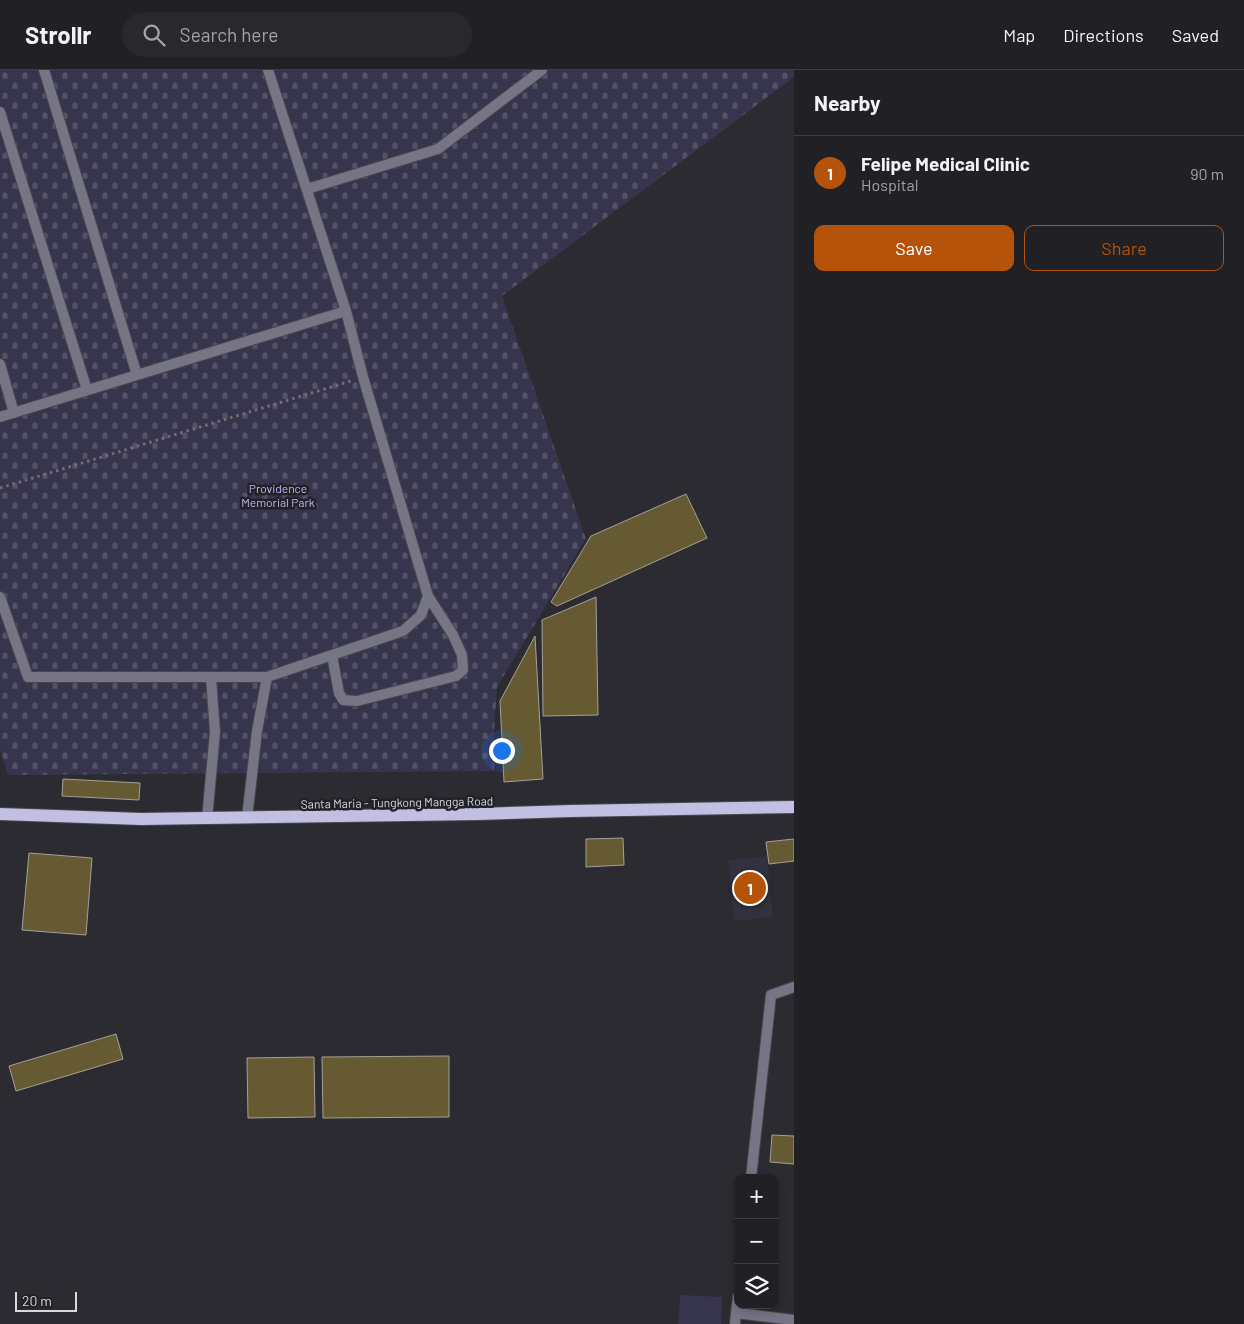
<!DOCTYPE html>
<html lang="en">
<head>
<meta charset="utf-8">
<style>
	:root { --surface:#202025; --page:#28282d; --text:#f1f3f6; --muted:#a2a3a7; --line:#3d3e42; --accent:#b45309 }
	body { margin:0; font-family:Barlow,sans-serif; background:var(--page); color:var(--text) }
	.controls { position:absolute; right:15px; bottom:15px; display:grid; overflow:hidden; border-radius:10px; box-shadow:0 2px 12px #0003 }
	.controls button { width:45px; height:45px; display:grid; place-items:center; padding:0; border:0; border-bottom:1px solid var(--line); background:var(--surface); color:var(--text); font:25px sans-serif }
	.scale { position:absolute; left:15px; bottom:12px; width:62px; box-sizing:border-box; padding-left:5px; border:2px solid #d9d9dd; border-top:0; font-size:14px; line-height:18px; white-space:nowrap; color:#d9d9dd; -webkit-text-stroke:4px #212127; paint-order:stroke }
	.you { position:absolute; left:501px; top:680px; width:18px; height:18px; margin:-12px; border:4px solid #fff; border-radius:50%; background:#1a73e8; box-shadow:0 0 0 8px #1a73e833 }
	.badge { display:grid; place-items:center; width:32px; height:32px; border-radius:50%; background:var(--accent); color:#fff; font-size:16px; font-weight:700 }
	.pin { position:absolute; translate:-50% -50%; border:2px solid #fff; box-shadow:0 1px 5px #0006 }
	.list { margin:0; padding:0; list-style:none }
	h2 { display:flex; justify-content:space-between; align-items:center; height:65px; margin:0; padding:0 20px; font-size:21px }
	h2 small { font-size:16px; font-weight:400; color:var(--muted) }
	.list li { display:grid; grid-template-columns:32px 1fr auto; gap:15px; align-items:center; box-sizing:border-box; height:75px; padding:0 20px; border-top:1px solid var(--line) }
	.list b { display:block; font-size:19px; white-space:nowrap }
	.list p { margin:0; font-size:16px; white-space:nowrap; color:var(--muted) }
	.list em { font-size:16px; font-style:normal; color:var(--muted) }
	.actions { display:flex; gap:10px; padding:15px 20px }
	.actions a { flex:1; padding:11px 0; border:1px solid var(--accent); border-radius:10px; text-align:center; font-size:18px; color:var(--accent) }
	.actions .main { background:var(--accent); color:#fff }
	.icon { flex:none; width:28px; height:28px; fill:none; stroke:currentColor; stroke-width:2; stroke-linecap:round; stroke-linejoin:round }
	.map { position:relative; flex:none; width:794px; height:1254px; overflow:hidden }
	header { display:flex; align-items:center; gap:30px; box-sizing:border-box; height:70px; padding:0 25px; background:var(--surface); border-bottom:1px solid var(--line) }
	header strong { font-size:24px }
	nav { display:flex; gap:28px; margin-inline-start:auto; font-size:18px }
	.search { width:350px; height:45px; background:var(--page); display:flex; align-items:center; gap:12px; box-sizing:border-box; padding:0 18px; border-radius:28px; color:var(--muted); font-size:19px }
	main { display:flex }
	aside { flex:1; background:var(--surface) }
	.map>svg:first-child { display:block }
	.built { fill:#32323e }
	.cemetery { fill:url(#cemetery-stones) }
	.green { fill:#37354d }
	.building { fill:#665a33; stroke:#a4a19a }
	.lines { fill:none; stroke-linecap:round; stroke-linejoin:round }
	.service-casing { stroke:#47474d; stroke-width:12 }
	.minor-casing { stroke:#47474d; stroke-width:12 }
	.primary-casing { stroke:#47474d; stroke-width:14 }
	.path { stroke:#6f6f74; stroke-width:3; stroke-dasharray:2.5 4; stroke-linecap:butt }
	.service { stroke:#767586; stroke-width:10 }
	.minor { stroke:#767586; stroke-width:10 }
	.primary { stroke:#c1c0e3; stroke-width:12 }
	.labels { text-anchor:middle; dominant-baseline:central; stroke-width:5; stroke-linejoin:round; paint-order:stroke }
	.park-label { font-size:12px; fill:#bebaf9; stroke:#212127 }
	.street-label { font-size:12px; fill:#d9d9dd; stroke:#212127 }
</style>
</head>
<body>
<header>
<strong>Strollr</strong>
<div class="search"><svg class="icon" aria-label="search" viewBox="0 0 24 24"><circle cx="10" cy="10" r="6"/><path d="M15 15l6 6"/></svg>Search here</div>
<nav><a>Map</a><a>Directions</a><a>Saved</a></nav>
</header>
<main>
<div class="map">
<svg width="794" height="1254" viewBox="0 0 794 1254">
	<defs>
		<pattern id="cemetery-stones" width="16" height="16" patternUnits="userSpaceOnUse" patternTransform="scale(1.25)"><rect width="16" height="16" fill="#37354d"/><path d="M2 7V4a2 2 0 0 1 4 0v3zM10 15v-3a2 2 0 0 1 4 0v3z" fill="#535266"/></pattern>
	</defs>
	<rect width="100%" height="100%" fill="#2b2b31"/>
	<path class="built" d="M767,786L773,847L734,851L728,790Z"/>
	<path class="cemetery" d="M0,0H794V7L502,226L586,469L497,617L494,662V701L8,705L0,679Z"/>
	<path class="green" d="M680,1225L722,1227L721,1254H678Z"/>
	<path class="building" d="M686,424L707,468L557,536L551,532L591,466Z
		M596,527L598,645L543,646L542,550Z
		M535,566L543,709L504,712L500,631Z
		M63,709L140,713L139,730L62,726Z
		M623,768L624,795L586,797V769Z
		M794,769V791L769,794L766,772Z
		M29,783L92,788L86,865L22,860Z
		M116,964L123,989L16,1021L9,996Z
		M449,986V1047L323,1048L322,987Z
		M314,987L315,1047L248,1048L247,988Z
		M772,1065L794,1066V1094L770,1092Z"/>
	<g class="lines">
		<defs>
			<path id="service" d="M44,0L137,305
				M268,0L346,241L363,307L428,526L453,565L462,585L463,600L456,606L357,631L343,630L339,623L332,585
				M0,42L87,320
				M307,119L438,79L542,0
				M0,294L14,343
				M0,347L346,241
				M0,527L28,607H267L403,561L421,545L428,526
				M247,748L257,661L267,607
				M207,749L215,662L211,608"/>
			<path id="minor" d="M751,1108L771,925L794,917
				M736,1243L738,1227
				M735,1254L736,1243L794,1250"/>
			<path id="primary" d="M0,744L141,749L478,744L571,741L794,737"/>
		</defs>
		<use href="#service" class="service-casing"/>
		<use href="#minor" class="minor-casing"/>
		<use href="#primary" class="primary-casing"/>
		<path class="path" d="M0,418L351,311"/>
		<use href="#service" class="service"/>
		<use href="#minor" class="minor"/>
		<use href="#primary" class="primary"/>
	</g>
	<g class="labels">
		<g class="park-label">
			<text x="278" y="418">Providence<tspan x="278" dy="14">Memorial Park</tspan></text>
		</g>
		<g class="street-label">
			<text transform="translate(397 732) rotate(-1)">Santa Maria - Tungkong Mangga Road</text>
		</g>
	</g>
</svg>
<div class="controls">
<button>+</button>
<button>−</button>
<button><svg class="icon" aria-label="layers" viewBox="0 0 24 24"><path d="M12 4l9 5-9 5-9-5zM3 14l9 5 9-5"/></svg></button>
</div>
<div class="scale">20 m</div>
<div class="you"></div>
<div class="pin badge" style="left:750px;top:818px">1</div>
</div>
<aside>
<h2>Nearby<small></small></h2>
<ul class="list">
<li><span class="badge">1</span><div><b>Felipe Medical Clinic</b><p>Hospital</p></div><em>90 m</em></li>
</ul>
<div class="actions"><a class="main">Save</a><a>Share</a></div>
</aside>
</main>
</body>
</html>
